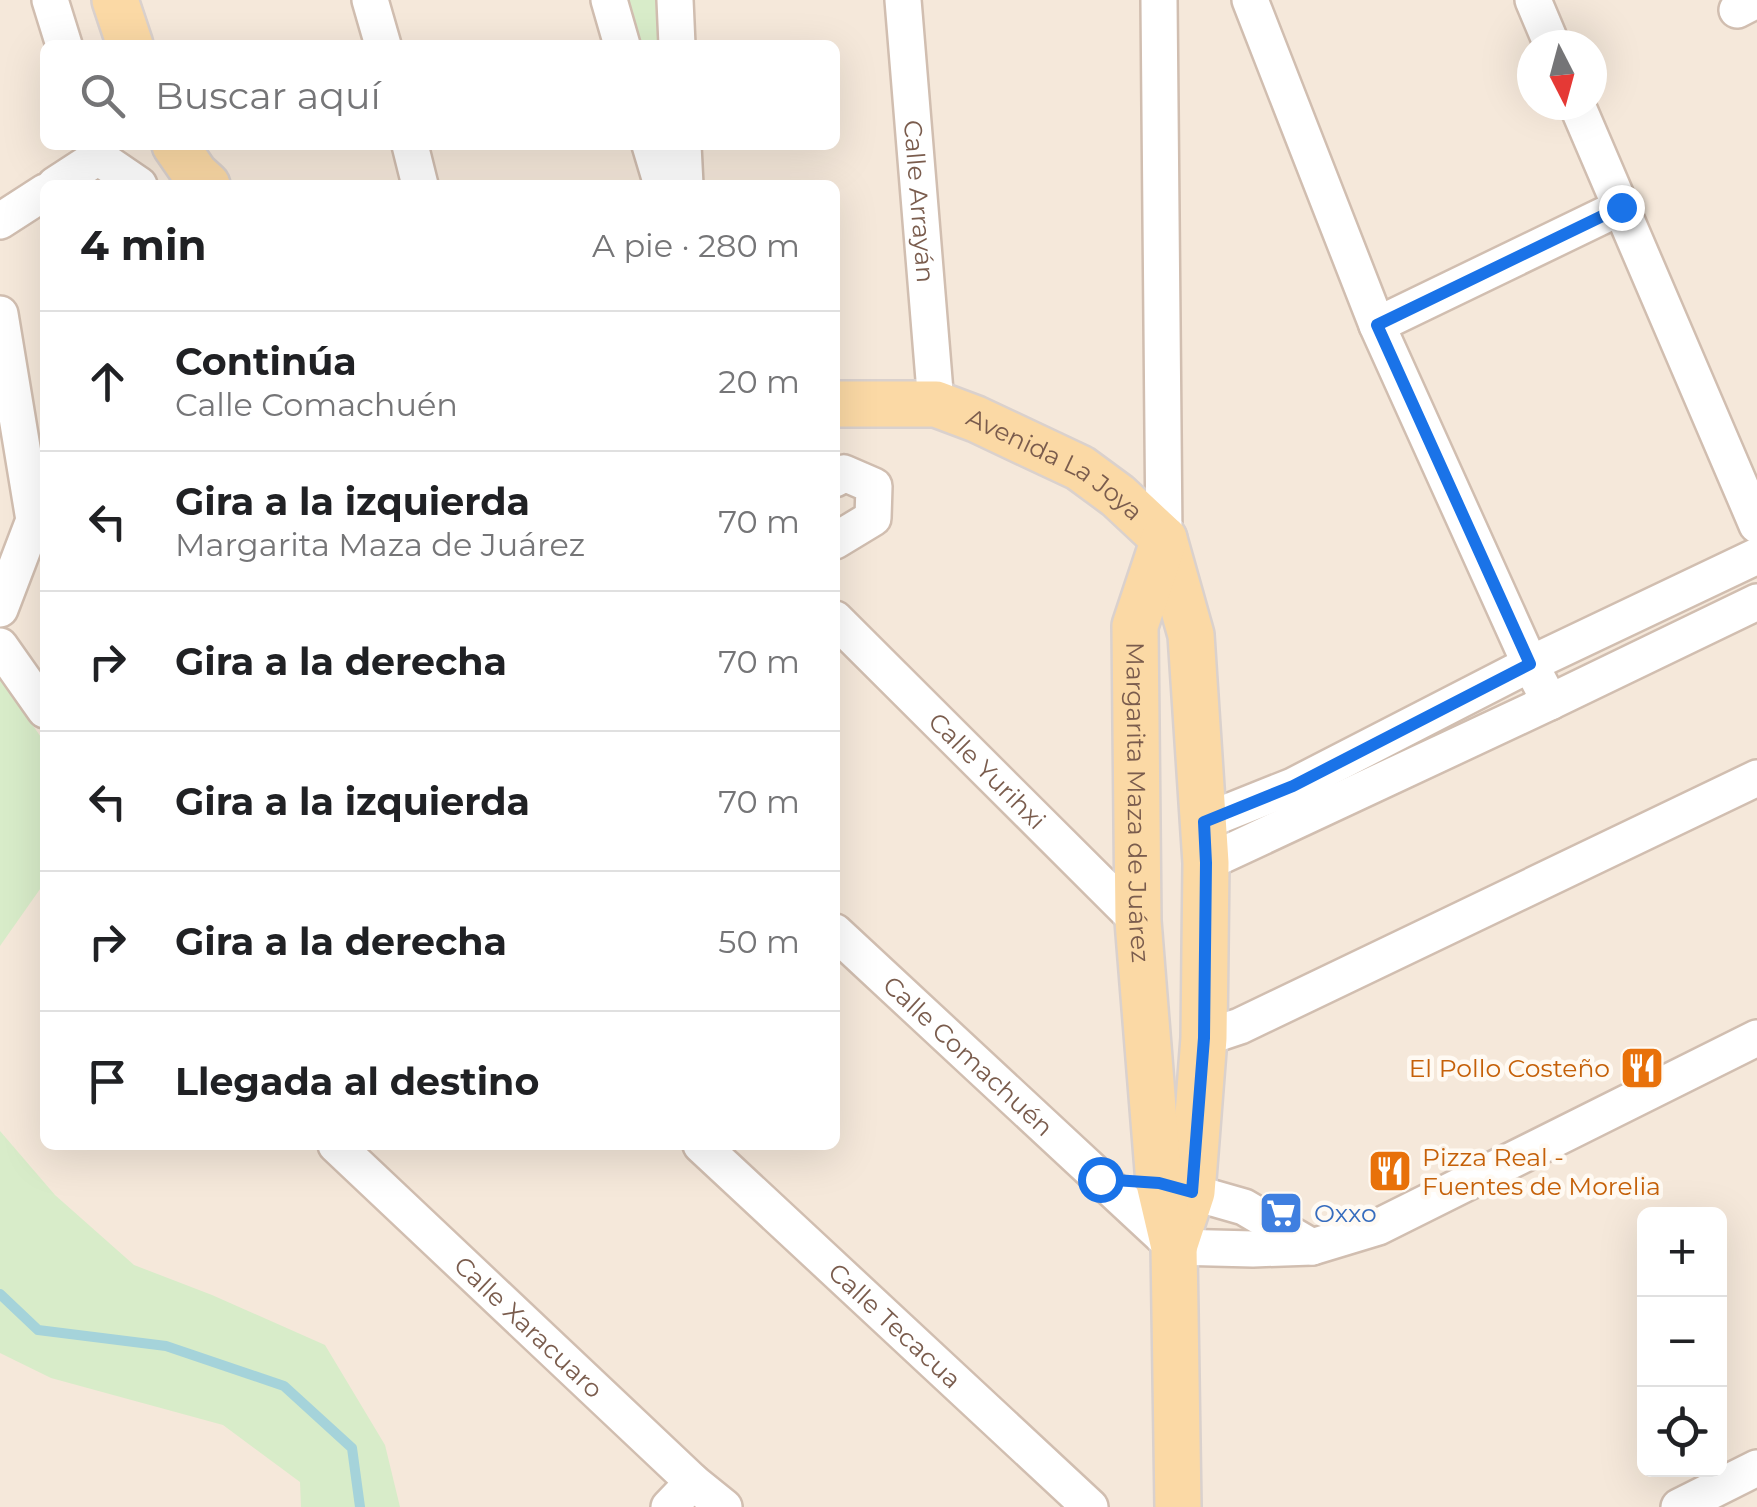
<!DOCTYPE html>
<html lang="es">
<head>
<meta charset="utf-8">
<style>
	:root { --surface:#fff; --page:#f2f2f2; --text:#202124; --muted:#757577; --line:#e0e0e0 }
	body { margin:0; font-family:Montserrat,sans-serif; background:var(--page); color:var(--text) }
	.controls { position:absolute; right:30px; bottom:30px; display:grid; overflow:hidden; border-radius:15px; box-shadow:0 10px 40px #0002 }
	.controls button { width:90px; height:90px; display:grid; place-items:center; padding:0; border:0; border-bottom:2px solid var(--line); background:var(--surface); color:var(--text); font:50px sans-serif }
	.compass { position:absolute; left:1517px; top:30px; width:90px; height:90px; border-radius:50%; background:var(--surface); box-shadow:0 10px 40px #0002; rotate:174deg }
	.stop { position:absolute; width:30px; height:30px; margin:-22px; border:8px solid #1a73e8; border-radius:50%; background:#fff }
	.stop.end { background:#1a73e8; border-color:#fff; box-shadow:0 2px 10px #0008 }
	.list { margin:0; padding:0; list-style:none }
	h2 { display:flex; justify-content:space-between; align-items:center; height:130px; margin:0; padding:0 40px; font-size:42px }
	h2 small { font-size:32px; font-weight:400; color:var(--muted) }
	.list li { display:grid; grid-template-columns:65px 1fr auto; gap:30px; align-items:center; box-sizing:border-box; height:140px; padding:0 40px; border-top:2px solid var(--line) }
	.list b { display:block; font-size:38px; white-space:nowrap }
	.list p { margin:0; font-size:32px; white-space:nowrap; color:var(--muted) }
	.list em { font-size:32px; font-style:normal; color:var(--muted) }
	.icon { flex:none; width:55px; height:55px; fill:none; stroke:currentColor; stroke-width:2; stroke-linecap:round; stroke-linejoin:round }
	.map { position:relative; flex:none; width:1757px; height:1507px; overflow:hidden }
	.search { position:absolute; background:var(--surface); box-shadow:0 10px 40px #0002; left:40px; top:40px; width:800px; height:110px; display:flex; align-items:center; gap:25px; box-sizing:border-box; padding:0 35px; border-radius:15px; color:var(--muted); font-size:38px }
	.panel { position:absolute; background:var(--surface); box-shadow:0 10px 40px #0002; left:40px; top:180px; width:800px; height:970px; border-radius:15px }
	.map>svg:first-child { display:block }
	.residential { fill:#f5e8da; fill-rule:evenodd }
	.green { fill:#d8ecc9 }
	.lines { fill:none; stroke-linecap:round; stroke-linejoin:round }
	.stream { stroke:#a5d3da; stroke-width:10 }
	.minor-casing { stroke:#d1beb0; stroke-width:40 }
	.major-casing { stroke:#dad1cd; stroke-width:50 }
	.minor { stroke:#fff; stroke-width:35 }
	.major { stroke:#fbd9a5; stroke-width:45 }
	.route { stroke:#1a73e8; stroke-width:12 }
	.labels { text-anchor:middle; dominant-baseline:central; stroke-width:9; stroke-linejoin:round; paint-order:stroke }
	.street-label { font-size:25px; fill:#7a5c4d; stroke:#fffaf3 }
	.food-label { font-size:25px; fill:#c56008; stroke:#fffaf3; text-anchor:end }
	.shop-label { font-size:25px; fill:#366cbe; stroke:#fffaf3; text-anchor:start }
</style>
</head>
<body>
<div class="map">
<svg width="1757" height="1507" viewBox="0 0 1757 1507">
	<rect width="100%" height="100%" fill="#fdf6ec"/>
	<path class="residential" d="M0,0H1757V1507H0ZM45,45H835V145H45ZM1532,45H1592V105H1532ZM45,185H835V1145H45ZM1644,1214H1720V1470H1644Z"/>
	<path class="green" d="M620,0H668L670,45H633Z
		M0,678L45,743V882L0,946Z
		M0,1131L55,1195L134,1265L212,1295L325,1345L385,1445L400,1507H301L300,1482L223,1425L51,1378L0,1353Z"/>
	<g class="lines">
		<path class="stream" d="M0,1294L38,1330L166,1346L284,1386L352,1448L360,1507"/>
		<defs>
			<g id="minor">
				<path d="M50,0L64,45"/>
				<path d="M370,0L383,45"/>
				<path d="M609,0L622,45"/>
				<path d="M675,0L677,45"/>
				<path id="s1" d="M903,0L936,404"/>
				<path d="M1159,0L1164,539"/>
				<path d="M1250,0L1377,325L1530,664L1550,702"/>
				<path d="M1533,0L1552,45"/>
				<path d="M1737,10L1757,0"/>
				<path d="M1577,105L1757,525"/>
				<path d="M94,145L98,157L139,185"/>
				<path d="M410,145L420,185"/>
				<path d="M650,145L662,185"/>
				<path d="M683,145L685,185"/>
				<path d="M55,185L98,157"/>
				<path d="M0,221L45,192"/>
				<path d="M0,314L34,520L0,609"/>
				<path d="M1377,325L1621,207"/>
				<path d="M835,479L844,473L874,486L873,518L835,541"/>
				<path id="s2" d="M835,619L1138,921"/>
				<path d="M0,646L45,710"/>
				<path d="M1203,822L1293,786L1530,664L1757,556"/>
				<path d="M1206,863L1550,702L1757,602"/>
				<path id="s3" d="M835,932L1174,1247L1253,1249L1312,1247L1378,1227L1757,1038"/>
				<path d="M1204,1038L1240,1026L1757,778"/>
				<path id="s4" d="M336,1145L693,1482L724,1507"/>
				<path id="s5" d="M701,1145L1090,1507"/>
				<path d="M1167,1185L1244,1207L1312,1247"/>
				<path d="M669,1507L693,1482"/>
				<path d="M1679,1507L1757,1468"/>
			</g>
			<g id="major">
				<path d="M115,0L130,45"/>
				<path d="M175,145L195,174L207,185"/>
				<path id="s6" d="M835,404H936L976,419L1080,468L1118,496L1164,539L1191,635L1206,863L1204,1038L1192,1192L1174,1247"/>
				<path id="s7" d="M1164,539L1135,626L1138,921L1159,1183L1174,1247L1178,1507"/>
			</g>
		</defs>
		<use href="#minor" class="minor-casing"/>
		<use href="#major" class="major-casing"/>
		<use href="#minor" class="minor"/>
		<use href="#major" class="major"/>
	</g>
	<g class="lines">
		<path class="route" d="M1100,1179L1159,1183L1192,1192L1204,1038L1206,863L1204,822L1293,786L1530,664L1377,325L1621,207"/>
	</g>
	<defs>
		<symbol id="restaurant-square" viewBox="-11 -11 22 22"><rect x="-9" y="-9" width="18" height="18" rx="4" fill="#e8710a" stroke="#fffaf3"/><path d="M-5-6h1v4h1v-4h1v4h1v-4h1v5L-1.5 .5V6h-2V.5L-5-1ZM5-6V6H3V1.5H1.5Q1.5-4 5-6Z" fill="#fff"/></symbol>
		<symbol id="supermarket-square" viewBox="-11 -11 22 22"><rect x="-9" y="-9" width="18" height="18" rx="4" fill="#3f7fe0" stroke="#fffaf3"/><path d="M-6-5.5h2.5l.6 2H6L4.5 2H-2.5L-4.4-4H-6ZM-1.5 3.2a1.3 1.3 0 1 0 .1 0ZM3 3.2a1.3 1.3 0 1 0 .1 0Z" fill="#fff"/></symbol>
	</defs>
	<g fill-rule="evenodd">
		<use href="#restaurant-square" x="1617" y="1043" width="50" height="50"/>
		<use href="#restaurant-square" x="1365" y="1146" width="50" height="50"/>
		<use href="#supermarket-square" x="1256" y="1188" width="50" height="50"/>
	</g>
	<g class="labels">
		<g class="street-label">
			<text stroke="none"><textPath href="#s1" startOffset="202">Calle Arrayán</textPath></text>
			<text stroke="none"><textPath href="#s6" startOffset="235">Avenida La Joya</textPath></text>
			<text stroke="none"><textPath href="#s2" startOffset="215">Calle Yurihxi</textPath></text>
			<text stroke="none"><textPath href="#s7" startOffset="268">Margarita Maza de Juárez</textPath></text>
			<text stroke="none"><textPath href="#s3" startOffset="182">Calle Comachuén</textPath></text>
			<text stroke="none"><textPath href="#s5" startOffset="265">Calle Tecacua</textPath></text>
			<text stroke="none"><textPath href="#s4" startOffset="265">Calle Xaracuaro</textPath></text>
		</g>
		<g class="food-label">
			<text x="1610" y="1068">El Pollo Costeño</text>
			<text x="1422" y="1157" text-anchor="start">Pizza Real -<tspan x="1422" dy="29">Fuentes de Morelia</tspan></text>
		</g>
		<g class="shop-label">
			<text x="1314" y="1213">Oxxo</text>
		</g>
	</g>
</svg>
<div class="controls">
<button>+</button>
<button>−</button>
<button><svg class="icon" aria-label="locate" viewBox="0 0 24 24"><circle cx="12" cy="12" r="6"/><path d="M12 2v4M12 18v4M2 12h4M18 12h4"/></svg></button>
</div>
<svg class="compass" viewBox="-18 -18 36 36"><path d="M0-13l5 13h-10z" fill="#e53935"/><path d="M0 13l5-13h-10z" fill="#757577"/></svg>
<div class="stop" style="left:1100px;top:1179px"></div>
<div class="stop end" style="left:1621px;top:207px"></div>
<div class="search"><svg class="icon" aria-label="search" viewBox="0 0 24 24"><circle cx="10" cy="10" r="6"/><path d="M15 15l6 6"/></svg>Buscar aquí</div>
<section class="panel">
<h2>4 min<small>A pie · 280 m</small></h2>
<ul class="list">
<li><svg class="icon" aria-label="ahead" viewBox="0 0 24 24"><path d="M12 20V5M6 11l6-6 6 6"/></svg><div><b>Continúa</b><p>Calle Comachuén</p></div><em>20 m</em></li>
<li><svg class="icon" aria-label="left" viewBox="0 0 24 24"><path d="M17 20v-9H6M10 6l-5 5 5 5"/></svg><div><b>Gira a la izquierda</b><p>Margarita Maza de Juárez</p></div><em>70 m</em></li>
<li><svg class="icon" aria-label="right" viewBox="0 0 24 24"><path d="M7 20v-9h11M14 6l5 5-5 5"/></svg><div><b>Gira a la derecha</b></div><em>70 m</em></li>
<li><svg class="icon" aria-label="left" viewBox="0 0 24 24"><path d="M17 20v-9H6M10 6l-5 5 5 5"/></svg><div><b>Gira a la izquierda</b></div><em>70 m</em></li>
<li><svg class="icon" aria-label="right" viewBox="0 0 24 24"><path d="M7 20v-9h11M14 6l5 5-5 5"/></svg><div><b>Gira a la derecha</b></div><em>50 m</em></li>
<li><svg class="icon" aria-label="arrive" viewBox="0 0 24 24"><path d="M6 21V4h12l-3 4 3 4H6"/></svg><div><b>Llegada al destino</b></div></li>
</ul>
</section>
</div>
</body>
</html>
